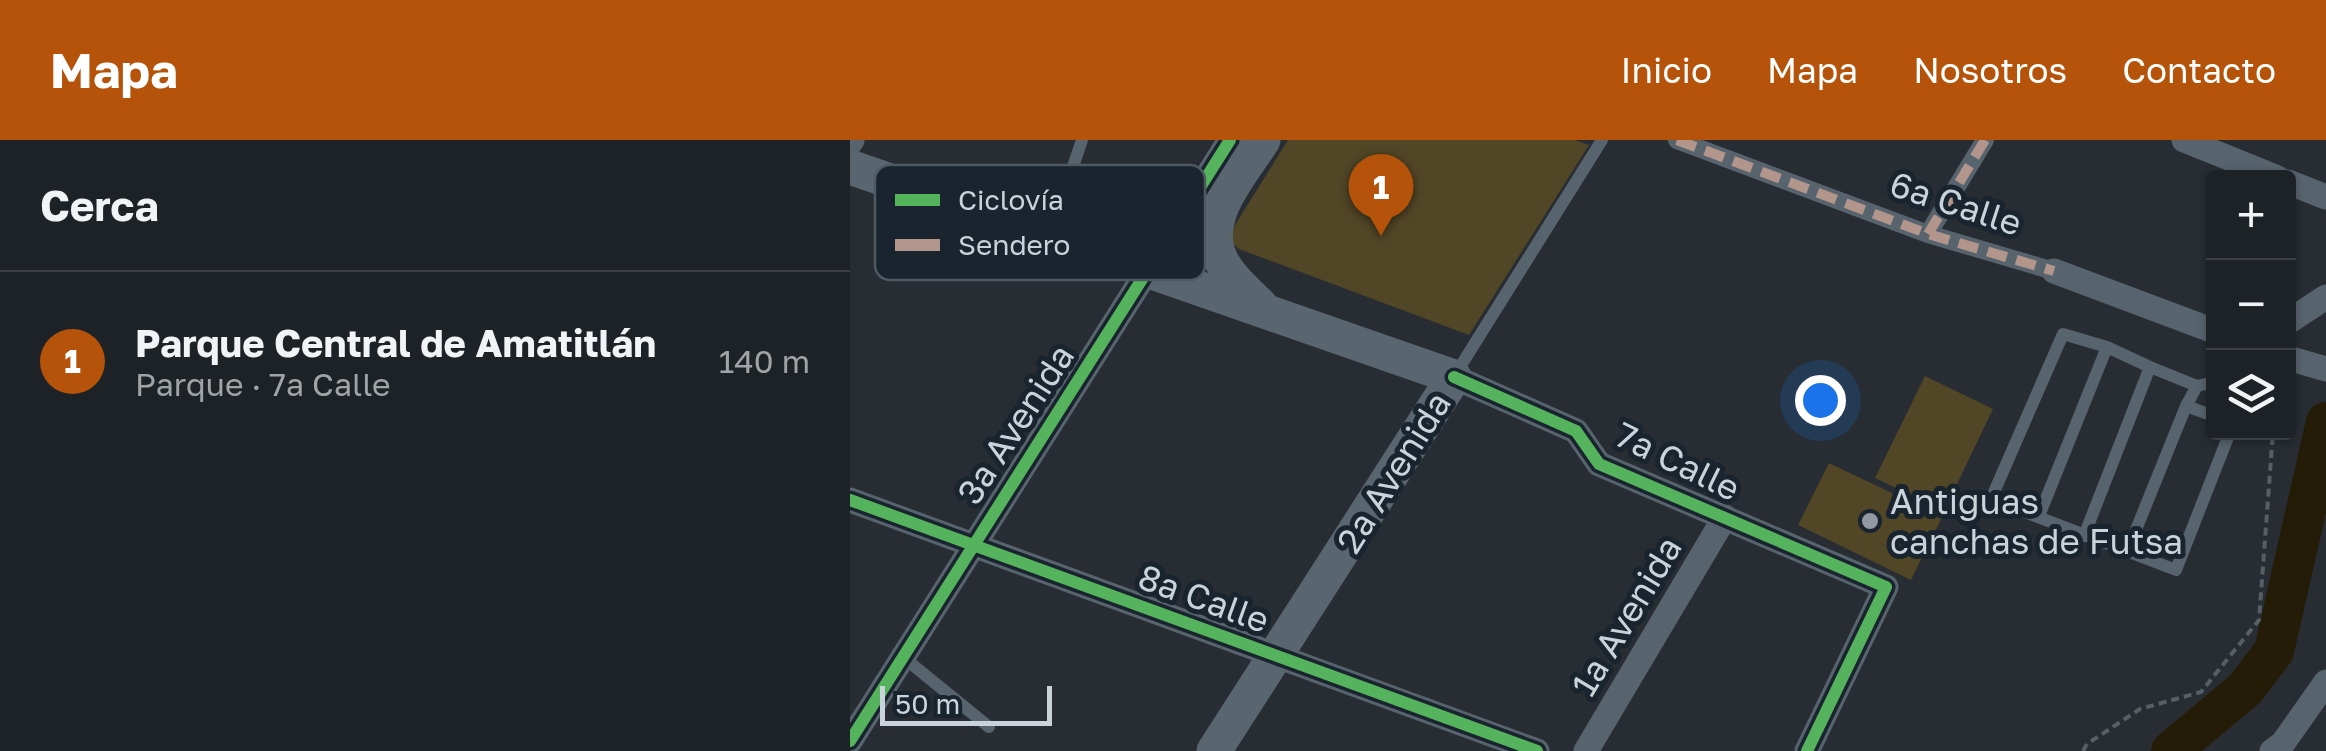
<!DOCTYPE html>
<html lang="es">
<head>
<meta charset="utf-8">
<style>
	:root { --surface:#1d2226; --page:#2a2f32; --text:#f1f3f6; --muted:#a0a4a7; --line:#3b3f43; --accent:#b45309 }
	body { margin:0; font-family:"Golos Text",sans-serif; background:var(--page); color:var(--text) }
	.controls { position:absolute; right:30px; top:30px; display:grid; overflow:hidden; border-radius:10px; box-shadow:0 2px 8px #0004 }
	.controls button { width:90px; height:90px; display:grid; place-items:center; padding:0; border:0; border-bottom:2px solid var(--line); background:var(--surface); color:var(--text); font:50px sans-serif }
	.scale { position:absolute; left:30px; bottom:25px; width:172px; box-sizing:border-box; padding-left:10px; border:5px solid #cbd3da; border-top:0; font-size:28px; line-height:35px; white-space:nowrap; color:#cbd3da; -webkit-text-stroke:8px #19242e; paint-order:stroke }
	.you { position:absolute; left:970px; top:260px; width:35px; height:35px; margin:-25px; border:8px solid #fff; border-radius:50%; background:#1a73e8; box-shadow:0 0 0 15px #1a73e833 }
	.badge { display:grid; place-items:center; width:65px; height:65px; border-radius:50%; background:var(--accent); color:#fff; font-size:32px; font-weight:700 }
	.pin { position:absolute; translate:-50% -82px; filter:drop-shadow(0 2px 5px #0008) }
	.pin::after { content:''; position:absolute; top:52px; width:35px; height:30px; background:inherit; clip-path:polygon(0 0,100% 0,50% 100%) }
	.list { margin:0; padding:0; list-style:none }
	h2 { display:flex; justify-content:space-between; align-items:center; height:130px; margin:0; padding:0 40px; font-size:42px }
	h2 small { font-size:32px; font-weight:400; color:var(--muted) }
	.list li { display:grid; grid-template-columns:65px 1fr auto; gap:30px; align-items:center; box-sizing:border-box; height:180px; padding:0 40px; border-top:2px solid var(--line) }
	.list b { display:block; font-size:38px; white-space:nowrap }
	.list p { margin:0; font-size:32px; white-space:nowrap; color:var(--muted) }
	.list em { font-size:32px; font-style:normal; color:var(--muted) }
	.icon { flex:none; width:55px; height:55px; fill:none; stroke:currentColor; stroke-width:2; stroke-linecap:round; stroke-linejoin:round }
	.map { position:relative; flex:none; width:1476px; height:611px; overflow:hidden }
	header { display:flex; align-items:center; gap:60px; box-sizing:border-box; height:140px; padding:0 50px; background:var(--accent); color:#fff }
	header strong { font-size:48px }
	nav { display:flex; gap:55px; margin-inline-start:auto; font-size:35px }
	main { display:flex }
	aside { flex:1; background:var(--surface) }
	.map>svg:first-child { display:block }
	.green { fill:#514626 }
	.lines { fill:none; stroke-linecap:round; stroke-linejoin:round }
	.river { stroke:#241c06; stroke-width:40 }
	.path { stroke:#575f66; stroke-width:4; stroke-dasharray:8 5; stroke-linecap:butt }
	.service { stroke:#57636d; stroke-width:12 }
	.pedestrian { stroke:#57636d; stroke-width:18 }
	.minor { stroke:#57636d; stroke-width:25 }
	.secondary { stroke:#59656f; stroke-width:35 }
	.quiet { stroke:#b2968c; stroke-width:10; stroke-dasharray:20 10; stroke-linecap:butt }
	.cycleway-casing { stroke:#19242e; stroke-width:19 }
	.cycleway { stroke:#56b35d; stroke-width:12 }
	.poi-dot { fill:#9299a0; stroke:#19242e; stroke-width:4 }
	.labels { text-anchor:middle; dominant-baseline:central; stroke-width:10; stroke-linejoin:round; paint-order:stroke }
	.street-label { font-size:35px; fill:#cbd3da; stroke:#19242e }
	.poi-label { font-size:35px; fill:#cbd3da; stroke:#19242e; text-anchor:start }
	.key { fill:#19242e; stroke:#4e5962; stroke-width:2.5 }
	.key-label { font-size:28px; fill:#cbd3da }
</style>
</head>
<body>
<header>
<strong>Mapa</strong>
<nav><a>Inicio</a><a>Mapa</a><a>Nosotros</a><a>Contacto</a></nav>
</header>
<main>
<aside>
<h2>Cerca<small></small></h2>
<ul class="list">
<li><span class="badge">1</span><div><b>Parque Central de Amatitlán</b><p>Parque · 7a Calle</p></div><em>140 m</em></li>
</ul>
</aside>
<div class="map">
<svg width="1476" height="611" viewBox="0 0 1476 611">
	<rect width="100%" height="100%" fill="#272d33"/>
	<path class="green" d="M438,0H725L739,5L619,195L389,109L383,103L380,93Z
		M1075,236L1143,269L1094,371L1025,338Z
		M979,323L1092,377L1061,440L948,385Z"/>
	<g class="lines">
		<path class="river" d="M1321,611L1395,549L1424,511L1476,282"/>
		<path class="path" d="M1233,611L1237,604L1290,569L1351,552L1409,480L1423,292"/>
		<path class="service" d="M197,90L208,71L232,0
			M1300,227L1257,207L1213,194L1141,359L1326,430L1380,292
			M605,235L752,0
			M1336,266L1364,276
			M1189,376L1257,207
			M1234,396L1300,227L1347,246
			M1277,412L1336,266L1347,246L1364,242
			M53,517L139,587"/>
		<path class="pedestrian" d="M827,0L1078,94L1204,131
			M1078,94L1135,0"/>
		<path class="minor" d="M1334,0L1428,38
			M0,3L2,0
			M1438,42L1476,57
			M1204,131L1364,191
			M1438,182L1476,157
			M1438,218L1476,229
			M604,237L726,291L749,324L1036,447L957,611
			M0,360L687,611
			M0,601L380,0
			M736,611L875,377
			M1422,611L1433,603L1476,542"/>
		<path class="secondary" d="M0,27L604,237L364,611
			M412,167C398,153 380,138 371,120C350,77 392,34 413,0"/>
		<path class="quiet" d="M827,0L1078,94L1204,131
			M1078,94L1135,0"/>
		<defs>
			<path id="cycleway" d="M604,237L726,291L749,324L1036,447L957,611
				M0,360L687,611
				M0,601L380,0"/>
		</defs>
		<use href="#cycleway" class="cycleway-casing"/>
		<use href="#cycleway" class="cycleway"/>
	</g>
	<circle class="poi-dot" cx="1020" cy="381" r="10"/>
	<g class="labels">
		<g class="street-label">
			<text transform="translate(1106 63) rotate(18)">6a Calle</text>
			<text transform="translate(165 284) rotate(-57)">3a Avenida</text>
			<text transform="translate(828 321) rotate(26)">7a Calle</text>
			<text transform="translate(543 332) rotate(-58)">2a Avenida</text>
			<text transform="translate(354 458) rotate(20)">8a Calle</text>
			<text transform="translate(776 476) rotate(-59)">1a Avenida</text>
		</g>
		<g class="poi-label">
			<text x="1040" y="361">Antiguas<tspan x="1040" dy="40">canchas de Futsa</tspan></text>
		</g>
	</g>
	<rect x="25" y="25" width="330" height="115" rx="15" class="key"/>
	<rect x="45" y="54" width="45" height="12" fill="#56b35d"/>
	<rect x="45" y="99" width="45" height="12" fill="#b2968c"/>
	<g class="key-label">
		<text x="108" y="70">Ciclovía</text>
		<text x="108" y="115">Sendero</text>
	</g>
</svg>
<div class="controls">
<button>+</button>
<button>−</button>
<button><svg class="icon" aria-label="layers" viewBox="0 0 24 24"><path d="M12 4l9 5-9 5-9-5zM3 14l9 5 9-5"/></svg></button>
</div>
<div class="scale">50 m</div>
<div class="you"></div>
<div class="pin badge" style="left:531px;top:96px">1</div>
</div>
</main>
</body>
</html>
